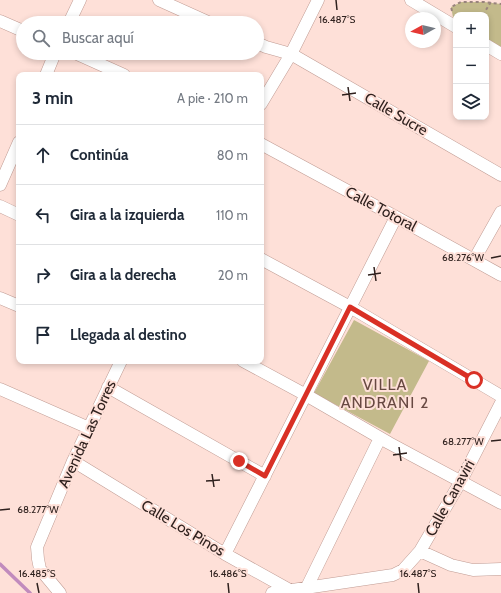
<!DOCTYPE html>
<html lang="es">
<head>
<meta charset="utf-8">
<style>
	:root { --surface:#fff; --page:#f6f6f7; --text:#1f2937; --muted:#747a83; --line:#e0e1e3 }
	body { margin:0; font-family:Cabin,sans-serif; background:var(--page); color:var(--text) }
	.controls { position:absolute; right:12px; top:12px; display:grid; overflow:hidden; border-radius:8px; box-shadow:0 2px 6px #0003 }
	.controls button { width:36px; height:36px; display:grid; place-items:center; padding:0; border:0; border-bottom:1px solid var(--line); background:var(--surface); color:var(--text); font:20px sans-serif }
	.compass { position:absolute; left:405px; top:12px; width:36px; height:36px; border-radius:50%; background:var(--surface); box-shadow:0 2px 6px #0003; rotate:262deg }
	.stop { position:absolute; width:12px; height:12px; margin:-9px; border:3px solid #d93025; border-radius:50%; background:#fff }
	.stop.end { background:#d93025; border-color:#fff; box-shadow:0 1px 4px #0008 }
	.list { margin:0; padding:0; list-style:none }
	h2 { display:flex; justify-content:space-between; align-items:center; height:52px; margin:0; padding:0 16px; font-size:17px }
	h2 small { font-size:13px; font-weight:400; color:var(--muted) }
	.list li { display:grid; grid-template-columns:26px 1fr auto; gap:12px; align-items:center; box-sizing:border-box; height:60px; padding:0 16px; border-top:1px solid var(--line) }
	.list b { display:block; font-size:15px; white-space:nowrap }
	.list em { font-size:13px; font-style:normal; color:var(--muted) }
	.icon { flex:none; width:22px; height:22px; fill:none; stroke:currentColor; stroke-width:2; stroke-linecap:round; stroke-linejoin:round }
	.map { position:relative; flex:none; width:501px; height:593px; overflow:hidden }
	.search { position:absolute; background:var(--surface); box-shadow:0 2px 6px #0003; left:16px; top:16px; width:248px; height:44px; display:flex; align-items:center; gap:10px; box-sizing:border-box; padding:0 14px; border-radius:22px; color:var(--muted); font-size:15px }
	.panel { position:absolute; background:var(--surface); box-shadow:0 2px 6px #0003; left:16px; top:72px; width:248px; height:292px; border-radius:8px }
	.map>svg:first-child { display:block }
	.green { fill:#c3ba8b }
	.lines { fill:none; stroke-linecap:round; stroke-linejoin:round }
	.stream { stroke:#c18bbd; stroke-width:3.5 }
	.minor-casing { stroke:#c09c94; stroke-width:13 }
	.path { stroke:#99837d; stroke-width:2; stroke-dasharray:3 3; stroke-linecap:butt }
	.minor { stroke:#fff; stroke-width:12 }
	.route { stroke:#d93025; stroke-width:5 }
	.ticks { fill:none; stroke:#2f211e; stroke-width:1.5 }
	.labels { text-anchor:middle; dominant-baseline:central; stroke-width:4; stroke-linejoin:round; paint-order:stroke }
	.street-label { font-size:15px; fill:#2f211e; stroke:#fee0d8 }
	.neighbourhood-label { font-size:16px; letter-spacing:1px; fill:#684942; stroke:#fee0d8 }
	.ticks-label { font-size:10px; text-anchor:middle; fill:#2f211e; stroke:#fee0d8; stroke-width:4; stroke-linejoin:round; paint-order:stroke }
</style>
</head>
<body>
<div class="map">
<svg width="501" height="593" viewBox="0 0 501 593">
	<rect width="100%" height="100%" fill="#fee0d8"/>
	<path class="green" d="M461,2H484L501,4V47L486,38V15H456V19L453,17L451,7Z
		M354,320L429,361L390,434L314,393Z"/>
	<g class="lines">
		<path class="stream" d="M0,564L30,593"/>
		<defs>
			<path id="minor" d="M159,0L210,23
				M411,0L456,27
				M0,21L23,31
				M69,23L80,0
				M257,43L266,47L291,54L501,175
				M486,45L501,54
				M75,53L124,75
				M46,75L55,53
				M261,104L291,54L318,0
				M261,144L396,217L501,275
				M0,185L19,142
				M0,206L19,215
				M261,259L350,307L501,396
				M474,260L501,212
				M0,298L19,306
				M243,361L306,395L389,443L501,503
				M108,387L265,476
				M0,389L89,428
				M73,461L225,554L295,593
				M420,551L461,481L501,403
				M225,554L396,217
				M307,587L380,438
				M60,593L40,569L38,559L37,547L73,461L121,361
				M272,593L393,575L403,570L420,551L451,565L473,570L501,569"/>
		</defs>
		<use href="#minor" class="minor-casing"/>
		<path class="path" d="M452,11L451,7L461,2H484L501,4
			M483,15L492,0"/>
		<use href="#minor" class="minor"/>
	</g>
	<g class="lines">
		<path class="route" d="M239,461L265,476L350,307L474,380"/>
	</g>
	<path class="ticks" d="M336,0L337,10M348,87L350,101M342,95L356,93M491,258L501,256M374,267L376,281M368,275L381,273M491,441L501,440M399,447L401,461M393,455L407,453M212,474L214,487M206,481L220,480M0,510L10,509M37,583L39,593M228,583L229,593M418,583L419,593"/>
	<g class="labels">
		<g class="street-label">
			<text transform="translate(396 114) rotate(30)">Calle Sucre</text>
			<text transform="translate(381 209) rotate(28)">Calle Totoral</text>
			<text transform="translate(87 434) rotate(-65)">Avenida Las Torres</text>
			<text transform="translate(450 498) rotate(-61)">Calle Canaviri</text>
			<text transform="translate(183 528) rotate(31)">Calle Los Pinos</text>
		</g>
		<g class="neighbourhood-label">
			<text x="385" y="384">VILLA<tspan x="385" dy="18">ANDRANI 2</tspan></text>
		</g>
	</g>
	<g class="ticks-label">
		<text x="337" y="23">16.487°S</text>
		<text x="463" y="261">68.276°W</text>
		<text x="463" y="445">68.277°W</text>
		<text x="38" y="513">68.277°W</text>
		<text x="37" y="577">16.485°S</text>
		<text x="228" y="577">16.486°S</text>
		<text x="418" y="577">16.487°S</text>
	</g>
</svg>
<div class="controls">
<button>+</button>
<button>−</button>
<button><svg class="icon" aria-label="layers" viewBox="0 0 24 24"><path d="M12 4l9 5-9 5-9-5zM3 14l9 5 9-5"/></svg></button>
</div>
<svg class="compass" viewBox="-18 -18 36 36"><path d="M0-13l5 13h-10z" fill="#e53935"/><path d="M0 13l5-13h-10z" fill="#747a83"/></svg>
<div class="stop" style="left:474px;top:380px"></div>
<div class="stop end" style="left:239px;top:461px"></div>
<div class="search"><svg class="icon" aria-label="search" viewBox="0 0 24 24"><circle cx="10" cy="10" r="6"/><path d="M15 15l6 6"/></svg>Buscar aquí</div>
<section class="panel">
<h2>3 min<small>A pie · 210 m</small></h2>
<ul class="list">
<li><svg class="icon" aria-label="ahead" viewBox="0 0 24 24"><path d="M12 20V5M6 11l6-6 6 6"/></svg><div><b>Continúa</b></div><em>80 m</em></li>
<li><svg class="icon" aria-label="left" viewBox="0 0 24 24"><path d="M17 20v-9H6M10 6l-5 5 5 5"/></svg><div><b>Gira a la izquierda</b></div><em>110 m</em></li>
<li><svg class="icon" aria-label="right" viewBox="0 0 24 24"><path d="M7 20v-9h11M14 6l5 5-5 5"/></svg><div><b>Gira a la derecha</b></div><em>20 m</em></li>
<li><svg class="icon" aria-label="arrive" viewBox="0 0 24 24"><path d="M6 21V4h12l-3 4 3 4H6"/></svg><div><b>Llegada al destino</b></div></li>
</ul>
</section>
</div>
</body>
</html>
